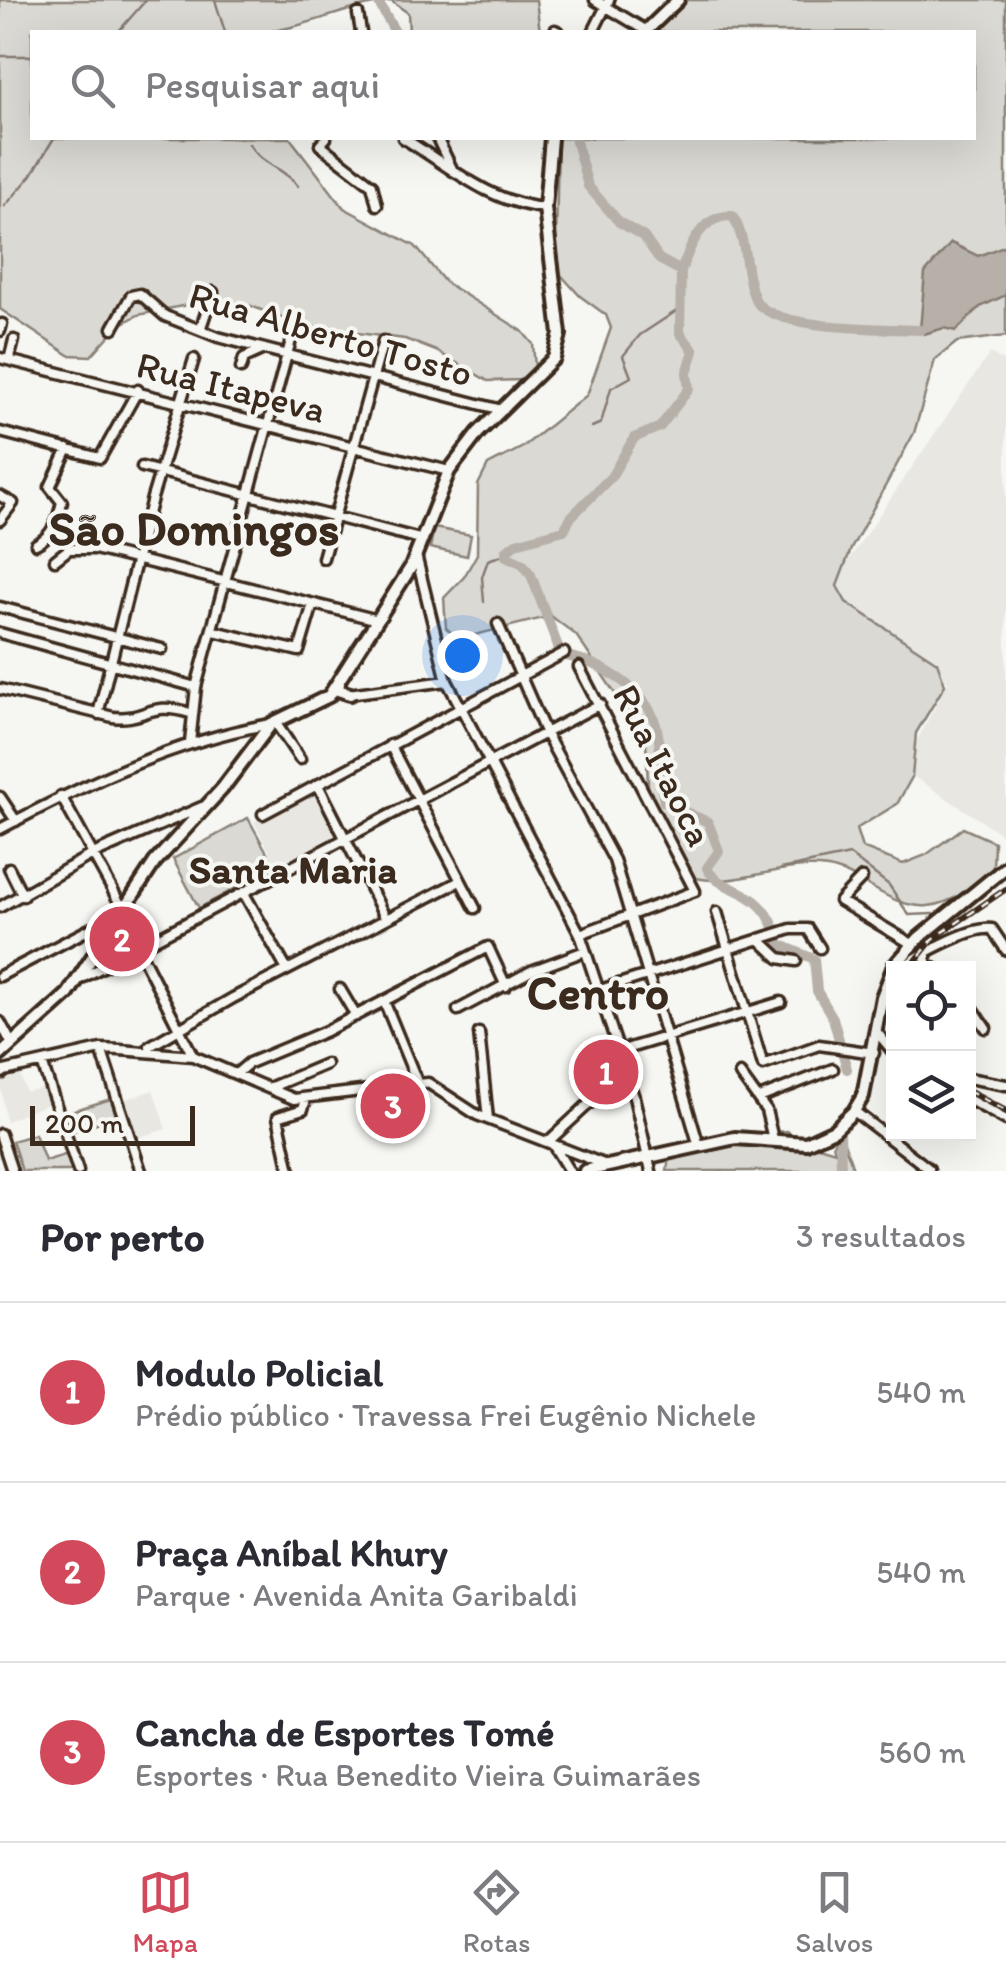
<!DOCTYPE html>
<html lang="pt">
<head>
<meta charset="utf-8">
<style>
	:root { --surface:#fff; --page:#f7f7f7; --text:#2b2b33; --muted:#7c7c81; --line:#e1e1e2; --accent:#d1495b }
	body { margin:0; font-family:Itim,sans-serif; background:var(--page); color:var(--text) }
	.controls { position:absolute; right:30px; bottom:30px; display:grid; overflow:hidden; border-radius:0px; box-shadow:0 10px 40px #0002 }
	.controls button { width:90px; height:90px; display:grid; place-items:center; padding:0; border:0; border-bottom:2px solid var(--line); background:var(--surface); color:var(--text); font:50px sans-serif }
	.scale { position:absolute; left:30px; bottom:25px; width:165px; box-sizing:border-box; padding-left:10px; border:5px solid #3b2a1e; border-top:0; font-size:28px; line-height:35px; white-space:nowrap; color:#3b2a1e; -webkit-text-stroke:8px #f6f6f2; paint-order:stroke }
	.you { position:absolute; left:462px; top:655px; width:35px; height:35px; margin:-25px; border:8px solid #fff; border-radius:50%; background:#1a73e8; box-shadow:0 0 0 15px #1a73e833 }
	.badge { display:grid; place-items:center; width:65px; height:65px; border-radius:50%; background:var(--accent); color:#fff; font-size:32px; font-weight:700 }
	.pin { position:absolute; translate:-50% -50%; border:5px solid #fff; box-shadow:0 2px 10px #0006 }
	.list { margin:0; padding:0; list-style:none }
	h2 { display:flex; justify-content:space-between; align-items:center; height:130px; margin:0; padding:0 40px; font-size:42px }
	h2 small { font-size:32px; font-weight:400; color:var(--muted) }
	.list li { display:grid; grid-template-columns:65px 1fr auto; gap:30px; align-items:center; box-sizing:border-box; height:180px; padding:0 40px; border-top:2px solid var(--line) }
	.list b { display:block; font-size:38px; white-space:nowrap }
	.list p { margin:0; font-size:32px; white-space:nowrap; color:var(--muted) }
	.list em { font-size:32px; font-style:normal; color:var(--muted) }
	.icon { flex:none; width:55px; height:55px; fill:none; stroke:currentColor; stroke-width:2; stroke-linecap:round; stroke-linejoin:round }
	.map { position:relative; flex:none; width:1006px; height:1171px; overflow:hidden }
	.search { position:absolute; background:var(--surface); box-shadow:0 10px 40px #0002; left:30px; right:30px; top:30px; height:110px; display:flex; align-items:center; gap:25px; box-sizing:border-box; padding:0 35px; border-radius:0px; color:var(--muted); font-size:38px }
	.sheet { height:670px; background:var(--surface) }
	nav { display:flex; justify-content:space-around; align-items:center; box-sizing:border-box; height:140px; border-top:2px solid var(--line); background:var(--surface); font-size:28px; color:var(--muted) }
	nav a { display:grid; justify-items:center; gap:5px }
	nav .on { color:var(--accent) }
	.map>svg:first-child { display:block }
	.built { fill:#e8e7e2 }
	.green { fill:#dad9d3; stroke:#8a8278; stroke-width:2.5 }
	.water { fill:#b6b0a9; stroke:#857a71; stroke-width:2.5 }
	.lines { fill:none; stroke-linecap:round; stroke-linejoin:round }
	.stream { stroke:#857a71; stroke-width:2.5 }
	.river { stroke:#b6b0a9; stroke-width:10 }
	.minor-casing { stroke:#3b2a1e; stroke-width:15 }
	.major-casing { stroke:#3b2a1e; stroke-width:18 }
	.minor { stroke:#f6f6f2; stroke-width:8 }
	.major { stroke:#f6f6f2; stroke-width:10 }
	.rail-casing { stroke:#3b2a1e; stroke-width:6 }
	.rail { stroke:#f6f6f2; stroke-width:2.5; stroke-dasharray:8; stroke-linecap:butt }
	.labels { text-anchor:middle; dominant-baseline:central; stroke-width:8; stroke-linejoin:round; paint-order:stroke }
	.street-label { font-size:38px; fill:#3b2a1e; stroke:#f6f6f2 }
	.neighbourhood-label { font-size:40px; font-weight:bold; fill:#3b2a1e; stroke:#f6f6f2 }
	.district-label { font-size:48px; font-weight:bold; fill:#3b2a1e; stroke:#f6f6f2 }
</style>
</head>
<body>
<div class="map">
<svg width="1006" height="1171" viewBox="0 0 1006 1171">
	<rect width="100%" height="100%" fill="#f6f6f2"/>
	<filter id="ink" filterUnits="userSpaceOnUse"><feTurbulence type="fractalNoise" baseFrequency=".01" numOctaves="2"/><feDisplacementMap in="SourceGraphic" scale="20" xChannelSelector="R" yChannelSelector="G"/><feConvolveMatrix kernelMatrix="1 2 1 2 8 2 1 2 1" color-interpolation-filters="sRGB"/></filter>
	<g filter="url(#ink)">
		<path class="built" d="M990,353L1006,363V837L902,769L948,682L820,602Z
			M316,790L335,834L277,867L254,822Z
			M20,1075L26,1092L46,1087L52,1102L6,1121L0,1081Z
			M153,1090L166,1129L136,1138L124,1100Z"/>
		<path class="green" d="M0,0H536L540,32H409L408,13L391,1C348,6 308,27 264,32C195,40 104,32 32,32V138H290L344,208L415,246L445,282L522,331L533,344L535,367L521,380L488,381L436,351L405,339L302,326L241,302L192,304L138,315L118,326L91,356L69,355L0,309Z
			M671,0H1006V336L957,342L935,360L914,433L851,549L837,586L846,602L937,662L945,685L916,733L912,777L897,804L856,829L862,848L903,864L926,855L963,828L994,842L993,868C975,885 954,904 928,906C889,909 864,874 828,868C779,860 733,892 685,875L649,808L646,740L576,635L551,616L459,639L446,628L444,598L464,577L477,554L478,485L488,465L523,447L587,395L611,328L606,315L580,296L561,275L556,246L558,138H974V32H637Z
			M434,528L471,535L467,556L430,548Z
			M248,818L275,867L199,908L173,859Z
			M123,918L137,943L103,958L100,952Z
			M400,1087L407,1123L386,1129L378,1090Z
			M111,1099L117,1116L71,1132L64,1113Z
			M787,1131L802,1141L835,1151L833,1144L840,1131L854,1171H667L669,1156L698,1137Z
			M35,1134L45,1161L68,1154L73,1171H22L12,1141Z"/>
		<path class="water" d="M951,243L978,256L1006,245V295L980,307L956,331L944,328L924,334L920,330L925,273Z"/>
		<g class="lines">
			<path class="stream" d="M215,0L225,32
				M118,32L146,0
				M0,56H32
				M249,144C261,165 285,168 298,186
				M5,206L31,176L54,138
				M592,427L601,423L611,388L631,377L623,356L640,335L681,308
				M484,602L482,577L488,560L506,554
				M781,869L850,855L889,885L909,915L933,914"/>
			<path class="river" d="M377,0L395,32
				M681,271C690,246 702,214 733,216C749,245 743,273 755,299C769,331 886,328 920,330
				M560,652L531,575L523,564L506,556V551L516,543L564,530L571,517L611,477L634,438L660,427L689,389L687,373L694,351L680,333L681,271L659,259L644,237L619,222L588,186L575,138
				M567,656C601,663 646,689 656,725C663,749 659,777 664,802L708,822L719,851L707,868C720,894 757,884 775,929
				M778,937L779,944L814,959L817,991L833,1018L847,1069
				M840,1130L841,1171"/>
			<defs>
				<path id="minor" d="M595,0L647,31
					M358,14L361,32
					M555,30L559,32
					M593,32L609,0
					M326,138L320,145L372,185L377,205
					M403,138C448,165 489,203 545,208
					M437,138L453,171
					M113,328L131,296L140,294L165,316L218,337L502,410
					M200,330L213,292
					M0,331L2,324
					M0,358L449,471
					M9,360L14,340
					M241,368L244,358L264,349
					M0,432L100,458L138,390
					M142,467L420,539
					M0,496L13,503L0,520
					M36,544C53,536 58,519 62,502L50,487L68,449
					M416,555L447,681L580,934L634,1097L651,1171
					M323,558L383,341
					M55,560L69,549H95L378,620
					M0,607L162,649
					M498,624L546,734L614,860L699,1146
					M214,631L299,651L313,604
					M0,633L196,687
					M579,667L695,891L580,934
					M0,689L113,717C146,721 149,700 190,713
					M348,694L447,681
					M98,714L152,498L194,359
					M275,722L300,759
					M190,743L196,687L296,322
					M390,745L475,908
					M318,785L386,919
					M0,797L16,821
					M263,814L564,653
					M0,829C87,783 174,741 271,724
					M9,868L23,896
					M862,878L840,901L912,944
					M245,895L287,970
					M0,907L91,855L202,807
					M717,912L763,1065L819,1045L874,1053
					M759,939L779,958L796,961
					M138,948L193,1056
					M926,956V965L934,968
					M903,968C917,955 972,926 992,929L1006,950
					M0,976L124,911L61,796
					M78,980L600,704
					M340,989L356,1016
					M597,991L791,929H808L820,948
					M384,1001L418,1084
					M968,1001L986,1028
					M458,1010L531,971L585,951
					M0,1022L12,1044
					M876,1031L894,1053
					M479,1033L488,1119
					M150,1046L233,998L458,882
					M101,1049L141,1171
					M616,1052L781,1002
					M42,1063L78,1171
					M0,1072L101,1049L120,1050L193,1056L294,1099L428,1083L477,1115L606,1165
					M236,1074L249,1063L326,1031L488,947L506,986
					M740,1074L766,1110L773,1139
					M968,1078L1006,1085
					M269,1088L326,1064
					M759,1098L833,1069
					M968,1099L1006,1120
					M854,1111L929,1169
					M0,1134L12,1171
					M550,1140L624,1071
					M550,1140L569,1171
					M290,1171L278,1117L303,1109L306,1099"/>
				<path id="major" d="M645,32L678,0
					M339,683L338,690L350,694
					M0,1055L68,994L155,862L222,789L271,724L329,696L411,567L449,471L478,433L554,358L560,334L545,208L551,138
					M0,1072H2
					M585,1171L735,1138L806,1143L834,1130L854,1111L863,1096L882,997L894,966L919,938L1006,867"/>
			</defs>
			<use href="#minor" class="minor-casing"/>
			<use href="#major" class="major-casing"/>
			<use href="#minor" class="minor"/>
			<use href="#major" class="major"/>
			<defs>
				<path id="rail" d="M910,968L933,939L1006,889
					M968,1091L1006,1111"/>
			</defs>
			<use href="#rail" class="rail-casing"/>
			<use href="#rail" class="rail"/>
		</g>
	</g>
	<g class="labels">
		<g class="street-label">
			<text transform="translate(331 334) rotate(16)">Rua Alberto Tosto</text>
			<text transform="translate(231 387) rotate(14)">Rua Itapeva</text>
			<text transform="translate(663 765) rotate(63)">Rua Itaoca</text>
		</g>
		<g class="neighbourhood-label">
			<text x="293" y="869">Santa Maria</text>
		</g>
		<g class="district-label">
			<text x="194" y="528">São Domingos</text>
			<text x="598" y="992">Centro</text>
		</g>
	</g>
</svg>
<div class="controls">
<button><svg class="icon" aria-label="locate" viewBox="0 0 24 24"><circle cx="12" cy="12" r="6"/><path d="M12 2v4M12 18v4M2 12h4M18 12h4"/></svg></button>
<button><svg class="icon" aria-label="layers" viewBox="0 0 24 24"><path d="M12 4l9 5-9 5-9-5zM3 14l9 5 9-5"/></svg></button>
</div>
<div class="scale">200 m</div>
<div class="you"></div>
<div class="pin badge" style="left:606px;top:1072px">1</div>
<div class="pin badge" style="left:122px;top:939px">2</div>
<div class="pin badge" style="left:393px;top:1106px">3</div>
<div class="search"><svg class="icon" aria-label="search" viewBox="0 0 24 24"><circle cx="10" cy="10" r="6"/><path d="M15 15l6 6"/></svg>Pesquisar aqui</div>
</div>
<section class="sheet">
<h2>Por perto<small>3 resultados</small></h2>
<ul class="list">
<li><span class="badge">1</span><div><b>Modulo Policial</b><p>Prédio público · Travessa Frei Eugênio Nichele</p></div><em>540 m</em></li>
<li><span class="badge">2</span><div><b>Praça Aníbal Khury</b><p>Parque · Avenida Anita Garibaldi</p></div><em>540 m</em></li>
<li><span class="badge">3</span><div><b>Cancha de Esportes Tomé</b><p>Esportes · Rua Benedito Vieira Guimarães</p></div><em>560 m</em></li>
</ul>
</section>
<nav>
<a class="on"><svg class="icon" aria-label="map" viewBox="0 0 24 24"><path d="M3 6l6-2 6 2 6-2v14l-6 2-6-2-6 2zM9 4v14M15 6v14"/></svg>Mapa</a>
<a><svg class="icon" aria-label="directions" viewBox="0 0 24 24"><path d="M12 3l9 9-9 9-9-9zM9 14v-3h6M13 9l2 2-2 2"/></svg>Rotas</a>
<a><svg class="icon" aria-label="saved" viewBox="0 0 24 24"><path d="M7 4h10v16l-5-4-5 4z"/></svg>Salvos</a>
</nav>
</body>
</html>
